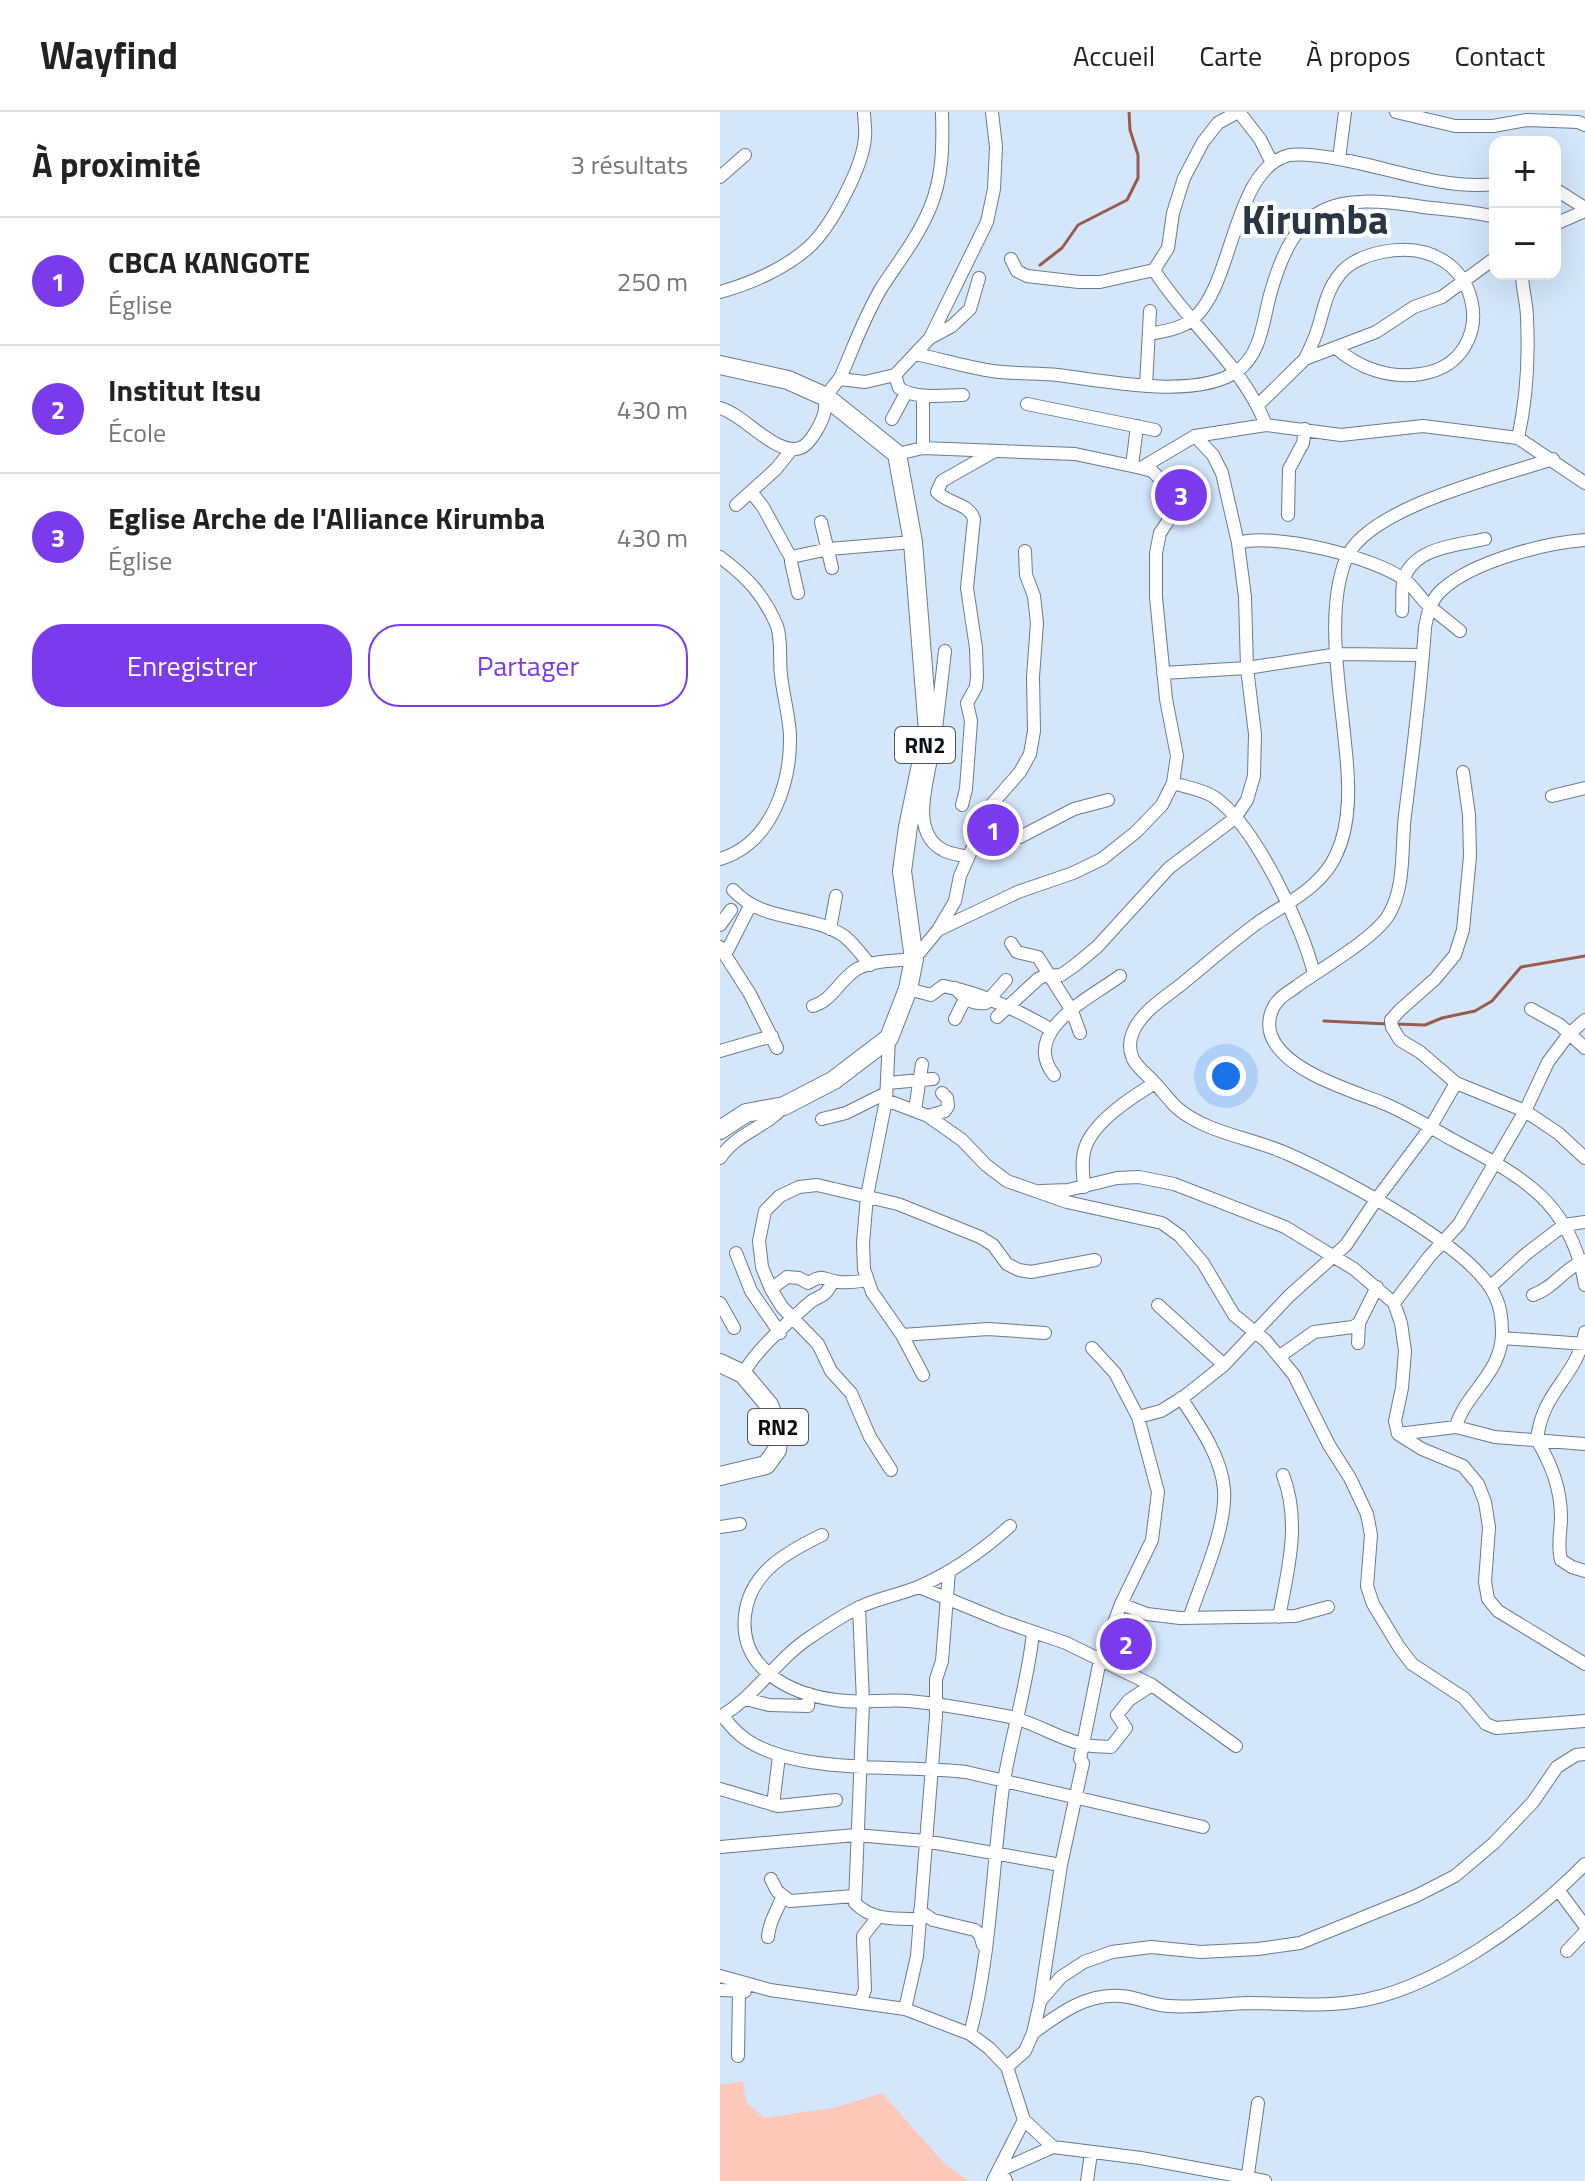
<!DOCTYPE html>
<html lang="fr">
<head>
<meta charset="utf-8">
<style>
	:root { --surface:#fff; --page:#f6f6f6; --text:#222; --muted:#767676; --line:#e0e0e0; --accent:#7c3aed }
	body { margin:0; font-family:"Titillium Web",sans-serif; background:var(--page); color:var(--text) }
	.controls { position:absolute; right:24px; top:24px; display:grid; overflow:hidden; border-radius:16px; box-shadow:0 8px 32px #0002 }
	.controls button { width:72px; height:72px; display:grid; place-items:center; padding:0; border:0; border-bottom:2px solid var(--line); background:var(--surface); color:var(--text); font:40px sans-serif }
	.you { position:absolute; left:506px; top:964px; width:28px; height:28px; margin:-20px; border:6px solid #fff; border-radius:50%; background:#1a73e8; box-shadow:0 0 0 12px #1a73e833 }
	.badge { display:grid; place-items:center; width:52px; height:52px; border-radius:50%; background:var(--accent); color:#fff; font-size:26px; font-weight:700 }
	.pin { position:absolute; translate:-50% -50%; border:4px solid #fff; box-shadow:0 2px 8px #0006 }
	.list { margin:0; padding:0; list-style:none }
	h2 { display:flex; justify-content:space-between; align-items:center; height:104px; margin:0; padding:0 32px; font-size:34px }
	h2 small { font-size:26px; font-weight:400; color:var(--muted) }
	.list li { display:grid; grid-template-columns:52px 1fr auto; gap:24px; align-items:center; box-sizing:border-box; height:128px; padding:0 32px; border-top:2px solid var(--line) }
	.list b { display:block; font-size:30px; white-space:nowrap }
	.list p { margin:0; font-size:26px; white-space:nowrap; color:var(--muted) }
	.list em { font-size:26px; font-style:normal; color:var(--muted) }
	.actions { display:flex; gap:16px; padding:24px 32px }
	.actions a { flex:1; padding:18px 0; border:2px solid var(--accent); border-radius:32px; text-align:center; font-size:28px; color:var(--accent) }
	.actions .main { background:var(--accent); color:#fff }
	.map { position:relative; flex:none; width:865px; height:2069px; overflow:hidden }
	header { display:flex; align-items:center; gap:48px; box-sizing:border-box; height:112px; padding:0 40px; background:var(--surface); border-bottom:2px solid var(--line) }
	header strong { font-size:38px }
	nav { display:flex; gap:44px; margin-inline-start:auto; font-size:28px }
	main { display:flex }
	aside { flex:1; background:var(--surface) }
	.map>svg:first-child { display:block }
	.green { fill:#fdc7b9 }
	.lines { fill:none; stroke-linecap:round; stroke-linejoin:round }
	.stream { stroke:#9b5a4c; stroke-width:3 }
	.minor-casing { stroke:#6a7a8c; stroke-width:14 }
	.highway-casing { stroke:#6a7a8c; stroke-width:20 }
	.minor { stroke:#fff; stroke-width:12 }
	.highway { stroke:#fff; stroke-width:18 }
	.labels { text-anchor:middle; dominant-baseline:central; stroke-width:8; stroke-linejoin:round; paint-order:stroke }
	.shield { fill:#fff; stroke:#52565b; stroke-width:2 }
	.shield-label { font-size:22px; font-weight:bold; fill:#080e15 }
	.town-label { font-size:40px; font-weight:bold; fill:#283646; stroke:#fff }
</style>
</head>
<body>
<header>
<strong>Wayfind</strong>
<nav><a>Accueil</a><a>Carte</a><a>À propos</a><a>Contact</a></nav>
</header>
<main>
<aside>
<h2>À proximité<small>3 résultats</small></h2>
<ul class="list">
<li><span class="badge">1</span><div><b>CBCA KANGOTE</b><p>Église</p></div><em>250 m</em></li>
<li><span class="badge">2</span><div><b>Institut Itsu</b><p>École</p></div><em>430 m</em></li>
<li><span class="badge">3</span><div><b>Eglise Arche de l'Alliance Kirumba</b><p>Église</p></div><em>430 m</em></li>
</ul>
<div class="actions"><a class="main">Enregistrer</a><a>Partager</a></div>
</aside>
<div class="map">
<svg width="865" height="2069" viewBox="0 0 865 2069">
	<rect width="100%" height="100%" fill="#d4e6fa"/>
	<path class="green" d="M23,1969L26,1990L44,2006L113,1996L162,1981L224,2051L248,2069H0V1973Z"/>
	<g class="lines">
		<path class="stream" d="M320,153L342,136L358,113L407,88L418,66V43L410,18L409,0
			M604,909L668,912
			M675,912L705,913L722,906L755,899L772,889L801,855L865,844"/>
		<defs>
			<path id="minor" d="M519,0L540,27L552,51
				M676,0L735,14H773L807,8L858,10L865,13
				M619,47L625,0
				M0,65L25,43
				M835,77L865,96
				M835,112L865,99
				M291,147L297,159L307,164L359,170H380L434,158L448,136L453,101L464,66L483,30L498,11L518,0
				M434,158C468,212 522,252 546,313
				M0,180C30,172 66,156 89,135C111,115 143,55 145,25C146,17 144,8 144,0
				M429,222C444,219 462,217 474,206C514,172 513,55 570,43C584,41 600,44 613,46C666,54 721,78 775,72
				M210,226L232,214L250,197L259,166
				M195,242C220,247 246,255 272,259C294,262 316,261 338,263C385,269 477,288 517,259C541,243 543,209 550,183C576,89 613,81 703,95C727,98 752,99 775,105
				M585,247C589,238 594,229 597,219C604,199 605,180 620,162C629,150 647,143 662,140C764,119 785,249 701,262C669,267 639,256 616,236
				M175,263L179,276C197,288 223,283 243,283
				M120,267L145,270L175,263L210,226L267,110L274,77L276,35L272,0
				M426,274L430,199
				M307,292L435,318
				M538,293L585,247L656,220L694,195L722,185L775,146
				M0,296C24,302 55,344 80,336C90,333 101,312 104,302C106,297 104,290 107,284C110,277 117,271 121,264C134,234 145,203 162,175C179,149 198,125 210,96C223,65 223,33 222,0
				M172,307L186,281
				M798,326C807,286 809,247 807,206C807,191 802,177 802,162
				M203,336V284
				M177,342L203,336L355,342L421,356L475,324L546,313L621,323L703,314L798,326L865,371
				M412,354L417,314
				M32,381L43,395L71,446
				M16,393L56,357L72,337
				M568,403L569,357L583,331L585,317
				M101,410L112,456
				M865,428C825,431 754,449 723,477C711,487 708,500 705,515C701,578 693,640 685,703C681,736 686,775 668,804C653,827 601,857 577,874C571,879 562,883 558,889C550,897 547,912 551,923C564,959 630,978 663,991C687,1001 710,1015 733,1028C801,1064 851,1089 865,1173
				M518,431C554,420 654,445 685,468C693,474 699,484 706,491C717,501 729,510 740,519
				M0,445C27,465 44,483 57,514C62,529 59,547 61,563C63,583 69,603 70,623C71,672 51,732 0,747
				M78,481L71,450V446L76,444L109,437L193,430
				M682,499C683,489 681,476 684,467C694,435 738,433 765,427
				M443,561L527,556L618,542L703,543
				M215,625L225,539
				M211,647C206,675 191,721 223,738C230,742 240,743 248,745
				M743,660L749,703L750,744L743,818L735,843L715,867L680,898L671,908L672,915L680,928L700,940L736,971L805,999L838,1021L865,1046
				M453,671C466,675 484,678 494,685C535,713 583,815 594,862
				M832,684L865,676
				M242,693L246,677L251,609L247,591L256,575L257,564L256,536L247,476L254,407C249,391 228,392 217,380L222,369L275,339
				M256,725H300L354,697L388,688
				M13,778C45,812 88,800 124,824C134,832 142,843 150,853
				M0,813L11,798
				M110,817L116,784
				M218,818L235,789L240,764L272,692L300,660L310,642L314,619L313,565L317,511L314,484L306,463L305,439
				M291,831L297,840L318,845L352,899L360,921
				M0,835L30,882L57,936
				M5,843L30,794
				M235,876C244,886 252,893 266,891L286,868
				M188,877L211,883L223,874C262,881 296,897 330,917
				M93,894C112,889 120,867 137,857C153,848 177,849 194,847L218,818L298,780L353,761L382,747L416,720L442,693L453,671L457,644L446,587L436,485V441L440,421L450,406L452,390L446,373L432,359L421,356
				M811,897L840,913L865,936
				M277,905L318,867L324,864L341,863L354,854L377,835L449,756L515,706L527,688L534,664L535,622L527,556L525,485L518,431L502,361L493,343L475,324
				M235,907L245,887
				M169,926L166,988L147,1084L143,1131L144,1157L152,1180L182,1223L203,1263
				M0,939L52,924
				M334,963C300,919 370,886 400,864
				M167,971L213,967
				M166,988L208,1004L242,1028L266,1053L287,1069L347,1090L442,1111L460,1124L483,1151L514,1203L546,1229L574,1263L609,1333L630,1366L647,1402L651,1423L647,1474L653,1492L679,1535L692,1552L744,1586L766,1612L776,1616L865,1609
				M195,998L202,952
				M208,1004L225,999L228,994L227,986L222,981
				M102,1007L126,1001L166,981
				M0,1046C16,1021 46,1016 64,994
				M364,1075C363,1062 361,1048 365,1036C374,1009 412,985 435,971
				M321,1079L348,1078L397,1066L419,1065L454,1072L565,1115L634,1157L674,1191L681,1211L685,1239L682,1276L675,1309L678,1322L702,1337L743,1354L758,1372L765,1390L769,1415L765,1470L768,1487L778,1499L865,1552
				M16,1141L31,1179L60,1221
				M770,1175L806,1142L844,1113L865,1110
				M51,1177L67,1165L79,1166L88,1171C104,1161 103,1168 119,1170C128,1171 137,1170 147,1168
				M813,1183C834,1176 844,1156 865,1148
				M0,1191L14,1216
				M674,1191L709,1145L739,1112L805,999L828,950L849,922L865,908
				M438,1193L504,1253
				M865,1220C857,1266 822,1278 817,1328C831,1352 841,1376 841,1405C841,1420 837,1433 841,1448L852,1455L865,1459
				M182,1223L268,1217L325,1221
				M782,1226L865,1232
				M638,1231L639,1211
				M560,1244L594,1220L633,1215L639,1211L657,1175
				M23,1262C36,1238 66,1212 87,1193C99,1181 103,1190 113,1169
				M461,1286C479,1313 501,1344 504,1377C507,1415 482,1468 470,1504
				M418,1305L441,1299L465,1284L504,1253L569,1184L626,1133L656,1088L710,1016L736,971
				M736,1315C744,1282 782,1262 782,1221C782,1209 781,1196 776,1186C756,1136 618,1064 568,1042C533,1026 485,1021 456,995C448,987 441,977 432,968C426,962 417,955 413,947C409,938 409,929 413,920C421,901 442,887 458,875C484,854 509,832 536,812C555,798 577,788 594,772C603,764 611,754 616,743C632,710 629,667 625,631C620,576 605,499 626,447C647,395 781,364 833,347
				M678,1322L736,1315L775,1325L865,1332
				M171,1358L150,1325L131,1281L111,1259L98,1232L62,1195L51,1177L42,1155L39,1129L45,1099L60,1084L79,1075L97,1073L178,1092L260,1125L273,1133L287,1152L299,1158L311,1160L375,1148
				M0,1415L20,1412
				M102,1423C67,1440 30,1460 25,1503C19,1556 69,1582 116,1588C140,1592 165,1587 189,1589C222,1592 254,1598 286,1604C314,1609 339,1628 367,1633C374,1635 383,1634 391,1635L406,1616L397,1603L409,1588L432,1573
				M199,1475L282,1509L346,1531L432,1573L516,1634
				M401,1492L427,1502L460,1506L575,1504L608,1495
				M139,1495L143,1590L135,1791C152,1809 177,1807 200,1807
				M559,1505C568,1458 581,1410 563,1363
				M26,1587L49,1593L88,1594L89,1582
				M2,1604C8,1610 13,1617 19,1622C68,1665 184,1652 246,1660L483,1715
				M0,1605C36,1584 57,1546 92,1524C107,1514 123,1503 140,1495C158,1486 179,1483 198,1475C233,1460 262,1439 290,1414
				M0,1677L58,1694L116,1688
				M53,1693L59,1644
				M0,1735L136,1723L205,1729L341,1753
				M51,1767L57,1779L70,1789L134,1784
				M839,1779L865,1814
				M200,1799L213,1808L255,1818L260,1823L263,1833
				M48,1825C49,1809 57,1800 62,1785
				M847,1839L865,1820
				M0,1864L50,1878L185,1897L250,1922L269,1936L287,1955L304,2008L333,2035L421,2046L545,2069
				M0,1878L25,1879
				M322,1887L341,1865L364,1850L392,1840L431,1835L481,1840L538,1837L580,1831L696,1784L735,1764L774,1731L813,1690L837,1655L856,1643L865,1642
				M140,1891L145,1878L143,1824L158,1805
				M185,1897L197,1844L216,1604V1567L222,1549L229,1459
				M313,1921C339,1902 366,1881 401,1884C417,1885 432,1893 448,1894C474,1896 502,1892 528,1891C563,1891 597,1895 632,1890C712,1880 809,1809 865,1752
				M250,1922C271,1843 272,1757 283,1675C291,1623 308,1572 313,1520
				M18,1944L19,1879
				M287,1955L305,1939L313,1921L320,1890L341,1753L363,1651L360,1647L380,1548L401,1492L432,1428L438,1380L418,1305L395,1261L372,1236
				M273,2069L304,2008
				M286,2069L281,2058L333,2035
				M367,2069L371,2041
				M527,2069L538,1991"/>
			<path id="highway" d="M0,253L68,268L106,285L177,342L193,430L208,619L188,715L182,759L194,847L188,877L169,926L114,968L64,994L26,1001L0,1018
				M0,1251L23,1262L49,1293L59,1318L57,1338L46,1353L0,1364"/>
		</defs>
		<use href="#minor" class="minor-casing"/>
		<use href="#highway" class="highway-casing"/>
		<use href="#minor" class="minor"/>
		<use href="#highway" class="highway"/>
	</g>
	<g class="labels">
		<g class="shield">
			<rect x="175" y="615" width="60" height="36" rx="6"/>
			<rect x="28" y="1297" width="60" height="36" rx="6"/>
		</g>
		<g class="shield-label">
			<text x="205" y="633">RN2</text>
			<text x="58" y="1315">RN2</text>
		</g>
		<g class="town-label">
			<text x="595" y="107">Kirumba</text>
		</g>
	</g>
</svg>
<div class="controls">
<button>+</button>
<button>−</button>
</div>
<div class="you"></div>
<div class="pin badge" style="left:273px;top:718px">1</div>
<div class="pin badge" style="left:406px;top:1532px">2</div>
<div class="pin badge" style="left:461px;top:383px">3</div>
</div>
</main>
</body>
</html>
